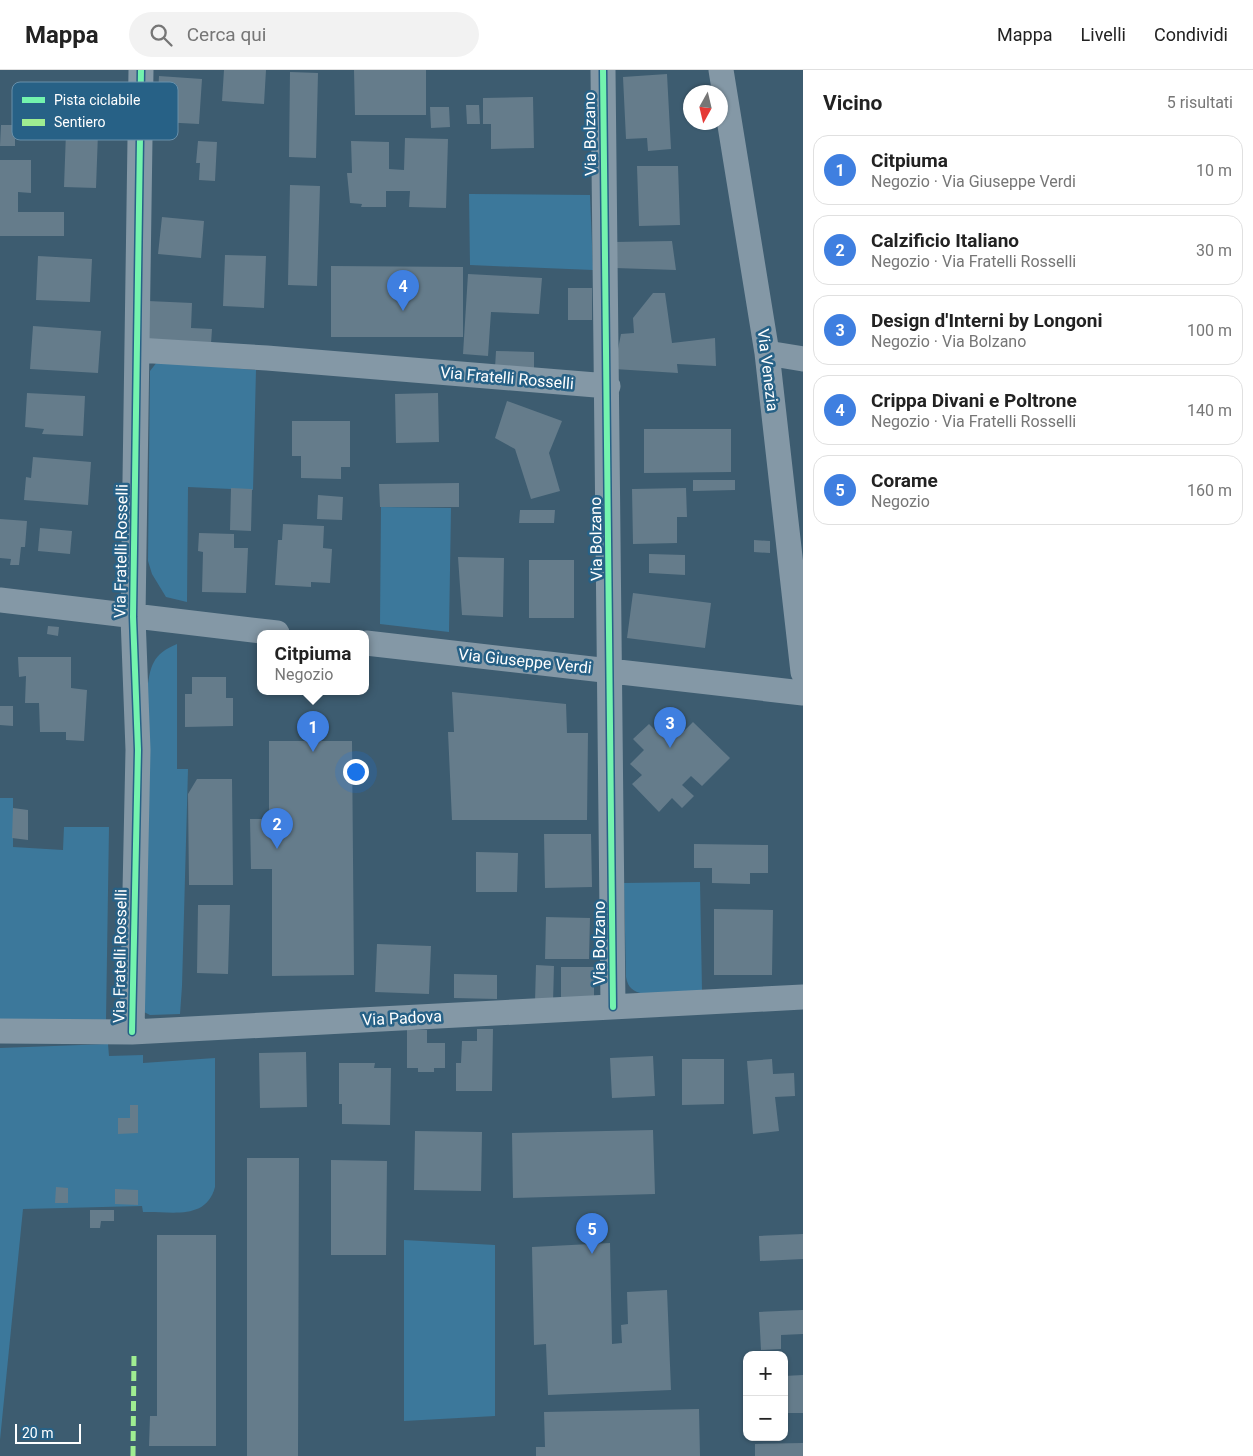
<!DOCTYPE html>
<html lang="it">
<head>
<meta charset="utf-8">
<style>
	:root { --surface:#fff; --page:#f2f2f2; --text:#222; --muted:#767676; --line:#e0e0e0; --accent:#676c6f }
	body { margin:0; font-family:Roboto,sans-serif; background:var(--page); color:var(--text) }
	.controls { position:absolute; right:15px; bottom:15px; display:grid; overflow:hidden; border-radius:10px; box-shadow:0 1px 4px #0004 }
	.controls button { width:45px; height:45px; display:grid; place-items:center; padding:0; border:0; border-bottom:1px solid var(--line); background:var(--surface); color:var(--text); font:25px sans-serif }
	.compass { position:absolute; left:683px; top:15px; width:45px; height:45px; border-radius:50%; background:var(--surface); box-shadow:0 1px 4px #0004; rotate:188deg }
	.scale { position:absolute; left:15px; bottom:12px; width:66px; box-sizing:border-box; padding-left:5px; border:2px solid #fff; border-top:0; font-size:14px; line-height:18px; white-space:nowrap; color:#fff; -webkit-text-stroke:4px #276186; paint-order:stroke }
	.you { position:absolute; left:355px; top:701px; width:18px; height:18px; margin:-12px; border:4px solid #fff; border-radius:50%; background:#1a73e8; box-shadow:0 0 0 8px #1a73e833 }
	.badge { display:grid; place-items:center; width:32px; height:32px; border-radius:50%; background:var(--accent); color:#fff; font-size:16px; font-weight:700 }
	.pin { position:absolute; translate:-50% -41px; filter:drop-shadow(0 1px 2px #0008) }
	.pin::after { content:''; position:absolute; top:26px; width:18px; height:15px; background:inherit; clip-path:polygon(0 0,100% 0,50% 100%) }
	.popup { position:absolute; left:257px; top:560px; width:112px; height:65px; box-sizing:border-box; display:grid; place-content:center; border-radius:10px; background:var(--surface); filter:drop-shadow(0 1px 4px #0005); font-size:16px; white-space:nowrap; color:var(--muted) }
	.popup b { font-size:19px; color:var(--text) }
	.popup::after { content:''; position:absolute; left:50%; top:100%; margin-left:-10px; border:10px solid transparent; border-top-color:var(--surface) }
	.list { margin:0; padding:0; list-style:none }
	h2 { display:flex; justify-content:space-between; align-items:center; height:65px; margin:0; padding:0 20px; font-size:21px }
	h2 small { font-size:16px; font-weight:400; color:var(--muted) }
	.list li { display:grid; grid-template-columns:32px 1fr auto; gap:15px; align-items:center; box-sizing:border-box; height:70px; margin:0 10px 10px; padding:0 10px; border:1px solid var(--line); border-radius:15px }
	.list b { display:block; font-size:19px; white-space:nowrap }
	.list p { margin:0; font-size:16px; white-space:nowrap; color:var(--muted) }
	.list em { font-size:16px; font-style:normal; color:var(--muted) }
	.icon { flex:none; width:28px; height:28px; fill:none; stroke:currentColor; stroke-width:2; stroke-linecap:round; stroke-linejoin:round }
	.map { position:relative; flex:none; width:803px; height:1386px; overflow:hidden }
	header { display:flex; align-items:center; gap:30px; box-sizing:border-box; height:70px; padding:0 25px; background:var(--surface); border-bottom:1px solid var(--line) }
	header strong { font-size:24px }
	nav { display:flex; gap:28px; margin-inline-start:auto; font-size:18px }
	.search { width:350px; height:45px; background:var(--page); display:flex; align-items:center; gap:12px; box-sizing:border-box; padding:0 18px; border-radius:28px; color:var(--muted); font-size:19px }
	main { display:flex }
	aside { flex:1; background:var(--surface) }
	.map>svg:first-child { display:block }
	.green { fill:#3c789b }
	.building { fill:#657c8b }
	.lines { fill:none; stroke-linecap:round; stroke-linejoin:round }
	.minor { stroke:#8498a6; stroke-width:25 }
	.quiet { stroke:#9fed91; stroke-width:5; stroke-dasharray:10 5; stroke-linecap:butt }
	.cycleway-casing { stroke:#276186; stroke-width:9 }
	.cycleway { stroke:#73f3ae; stroke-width:6 }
	.labels { text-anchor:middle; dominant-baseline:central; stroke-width:5; stroke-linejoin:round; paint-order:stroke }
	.street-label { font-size:16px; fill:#fff; stroke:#276186 }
	.key { fill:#276186; stroke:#6890aa; stroke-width:1 }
	.key-label { font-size:14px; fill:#fff }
</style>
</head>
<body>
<header>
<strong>Mappa</strong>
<div class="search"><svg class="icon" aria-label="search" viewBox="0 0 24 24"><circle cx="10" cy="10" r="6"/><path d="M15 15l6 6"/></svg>Cerca qui</div>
<nav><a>Mappa</a><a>Livelli</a><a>Condividi</a></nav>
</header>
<main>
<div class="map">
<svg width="803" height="1386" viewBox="0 0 803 1386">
	<rect width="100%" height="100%" fill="#3d5c70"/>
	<path class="green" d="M469,124L590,125L593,200L470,195Z
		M157,292L256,300L253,420L188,417L187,532L166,527L152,504L148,491L150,301Z
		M381,437L451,438L449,562L380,554Z
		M177,574V699H188L182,916L180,944L150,945L142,941L147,622C150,597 152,584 177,574Z
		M0,728H13V777L63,780L64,757H109L106,951L0,952Z
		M700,812L702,921L643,924C633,921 628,918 626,907L624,813Z
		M108,974L109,986L143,985V993L215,988V1117C206,1151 171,1141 143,1142L142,1136L23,1139L0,1370V978Z
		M404,1170L495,1175V1346L404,1351Z"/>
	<path class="building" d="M224,0H266L264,34L222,31Z
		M354,0H426V45H355Z
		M290,2L318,3L316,88L289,87Z
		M667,4L671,79L648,81L647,68L626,69L623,7Z
		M159,6L202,9L199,54L161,52L162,42H157Z
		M533,27L534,78L491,79V54H483V28Z
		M466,35H479L480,54H467Z
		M430,37H449L450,57L431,58Z
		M1,55H15V76H0Z
		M66,62L98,63L96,118L64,117Z
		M405,68L448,69L446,138L409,137L410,121H386V137H361L362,134L350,133L347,103H352L351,71L389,72V99L404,100Z
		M198,71L217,72L215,111L199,110L200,93H196Z
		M0,90H31V123L18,122V142H64V166H0Z
		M637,96H678L680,155L639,156Z
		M290,115L320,116L317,216L288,215Z
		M162,147L204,151L201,188L158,184Z
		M672,171L676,200L615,198L614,172Z
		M225,185L266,186L264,238L223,236Z
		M38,186L92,189L90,232L36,230Z
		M331,196L463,197V267H331Z
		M468,204L542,208L539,244L491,242L488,286L463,284Z
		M568,218H592V250H568Z
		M653,223H665L672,273L715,268L716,296L677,294L678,303L614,299L621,264L634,263L633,248Z
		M148,231L192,233L191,258L212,259L211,274L145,271Z
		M33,256L101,261L98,303L30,299Z
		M496,281L534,282V300L495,298Z
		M27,323L85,326L83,366L42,364L44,359L25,357Z
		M438,323L439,372L396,373L395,324Z
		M507,331L562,351L549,383L560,421L531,429L515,379L495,368Z
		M292,351H350V397H341V409L301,408V386H292Z
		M644,359H731V402L644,403Z
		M33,387L91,392L88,435L24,430L26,407L31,408Z
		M693,410H735V420L693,421Z
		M459,413V437H380L379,414Z
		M231,418L252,419L251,461L230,460Z
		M686,418L687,447H677V473L633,474L632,419Z
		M318,425L343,427L342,450L317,449Z
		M520,440H555L554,453H519Z
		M0,449L27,451L25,477H21L19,495H10L11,489L0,488Z
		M283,454L324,456L323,478L332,479L330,513L311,512V517L275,515L278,470H282Z
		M40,458L72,461L70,484L38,481Z
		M199,463L234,464V478H248L246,523L202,522L203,482L198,481Z
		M754,470L770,471V483L754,482Z
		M649,484L685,485V505L649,503Z
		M458,487L504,488L503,547L462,545Z
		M529,490H574V548H529Z
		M633,523L711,533L705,578L627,568Z
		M48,556L59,557L58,566L47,564Z
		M18,587H71V618L87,620L84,671L66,670V662H40L39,633H25L26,606L19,607Z
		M192,607H226V628H233V656L185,657V624H192Z
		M452,622L566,634L567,663H588L587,750H452L448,662H454Z
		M0,636H13V656L0,655Z
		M693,652L730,688L702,716L691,706L682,715L694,726L682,738L672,728L659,742L632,714L642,705L630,694L644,680L633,669L649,654L661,666L672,655L681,664Z
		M269,671H352L354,905L272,906V799H251L250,749H269Z
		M197,709H232L233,815H189L188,724Z
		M13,738L28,740V770L12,768Z
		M544,764H591L592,817L545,818Z
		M694,774L768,775V803H750V814L712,813V798H694Z
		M476,782L518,783L517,822H476Z
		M198,835H230L228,904L197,903Z
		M714,839L773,840L772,905H714Z
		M546,847L590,848L589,889H545Z
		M377,874L431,876L429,924L375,922Z
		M536,895L554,896L553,933L535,932Z
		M561,897H594V930H561Z
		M454,904L497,905V929L454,928Z
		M477,959H493L492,1021H456V993H461L462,971H477Z
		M407,960H427V973H445V998H434V1002H418V998H407Z
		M306,982L307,1037L260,1038L259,983Z
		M653,986L655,1026L612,1028L610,988Z
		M682,989H724V1034L682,1035Z
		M772,989L773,1004L794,1003L795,1026L775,1027L779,1061L753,1064L747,991Z
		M339,993H375L374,998H391L390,1055L342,1054V1034H339Z
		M130,1035H138V1063L118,1064V1048H130Z
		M653,1060L655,1124L513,1128L512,1063Z
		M415,1061L482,1062L481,1121L414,1120Z
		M247,1088H299L298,1386H247Z
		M331,1090L387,1091L386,1185H331Z
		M56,1117L68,1118V1133H55Z
		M115,1119L138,1120V1135L115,1134Z
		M90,1140H114V1151H101L100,1158H90Z
		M803,1164V1189L760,1191L759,1166Z
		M157,1165H216V1376H149L150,1346H157Z
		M610,1173L612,1274L622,1273L621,1255L628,1254L627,1222L667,1220L671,1320L548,1325L546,1274L534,1275L532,1177Z
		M803,1240V1264L781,1265V1279L761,1280L759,1242Z
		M803,1305V1343H784V1306Z
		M699,1339L700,1386H536V1377H545L544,1342Z
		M803,1373V1386H755V1374Z"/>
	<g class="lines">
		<path class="minor" d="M603,0L613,937
			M721,0L767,283L803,602
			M137,280L267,288L608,316
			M767,283L803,289
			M0,530L277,563
			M366,573L803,623
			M0,961L132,962L803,927
			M132,962L138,680L133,547L141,0"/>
		<path class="quiet" d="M133,1386L134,1284"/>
		<defs>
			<path id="cycleway" d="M603,0L613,937
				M132,962L138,680L133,547L141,0"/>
		</defs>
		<use href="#cycleway" class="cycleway-casing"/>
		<use href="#cycleway" class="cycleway"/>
	</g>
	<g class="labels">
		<g class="street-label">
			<text transform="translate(590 64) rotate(-91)">Via Bolzano</text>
			<text transform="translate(768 300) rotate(83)">Via Venezia</text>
			<text transform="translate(507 308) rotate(5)">Via Fratelli Rosselli</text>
			<text transform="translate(596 469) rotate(-91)">Via Bolzano</text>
			<text transform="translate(121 481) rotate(-89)">Via Fratelli Rosselli</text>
			<text transform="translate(525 591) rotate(6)">Via Giuseppe Verdi</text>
			<text transform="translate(599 873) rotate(-90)">Via Bolzano</text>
			<text transform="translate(120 886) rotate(-89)">Via Fratelli Rosselli</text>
			<text transform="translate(402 948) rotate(-3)">Via Padova</text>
		</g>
	</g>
	<rect x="12" y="12" width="166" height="58" rx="8" class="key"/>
	<rect x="22" y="27" width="23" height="6" fill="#73f3ae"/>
	<rect x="22" y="49" width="23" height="7" fill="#9fed91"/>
	<g class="key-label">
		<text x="54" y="35">Pista ciclabile</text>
		<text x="54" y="57">Sentiero</text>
	</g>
</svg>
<div class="controls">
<button>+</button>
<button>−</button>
</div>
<svg class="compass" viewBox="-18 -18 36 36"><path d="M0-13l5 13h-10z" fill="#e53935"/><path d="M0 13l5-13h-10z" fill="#767676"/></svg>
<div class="scale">20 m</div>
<div class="you"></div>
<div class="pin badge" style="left:313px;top:682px;background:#3f7fe0">1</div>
<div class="popup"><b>Citpiuma</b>Negozio</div>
<div class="pin badge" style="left:277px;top:779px;background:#3f7fe0">2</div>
<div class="pin badge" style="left:670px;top:678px;background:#3f7fe0">3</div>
<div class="pin badge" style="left:403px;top:241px;background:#3f7fe0">4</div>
<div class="pin badge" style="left:592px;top:1184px;background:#3f7fe0">5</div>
</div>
<aside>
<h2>Vicino<small>5 risultati</small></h2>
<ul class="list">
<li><span class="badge" style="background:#3f7fe0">1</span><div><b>Citpiuma</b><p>Negozio · Via Giuseppe Verdi</p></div><em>10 m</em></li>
<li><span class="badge" style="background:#3f7fe0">2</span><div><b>Calzificio Italiano</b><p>Negozio · Via Fratelli Rosselli</p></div><em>30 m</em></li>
<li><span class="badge" style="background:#3f7fe0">3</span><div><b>Design d'Interni by Longoni</b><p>Negozio · Via Bolzano</p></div><em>100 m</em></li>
<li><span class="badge" style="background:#3f7fe0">4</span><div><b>Crippa Divani e Poltrone</b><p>Negozio · Via Fratelli Rosselli</p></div><em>140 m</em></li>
<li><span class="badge" style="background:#3f7fe0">5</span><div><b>Corame</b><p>Negozio</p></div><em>160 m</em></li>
</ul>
</aside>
</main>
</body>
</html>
